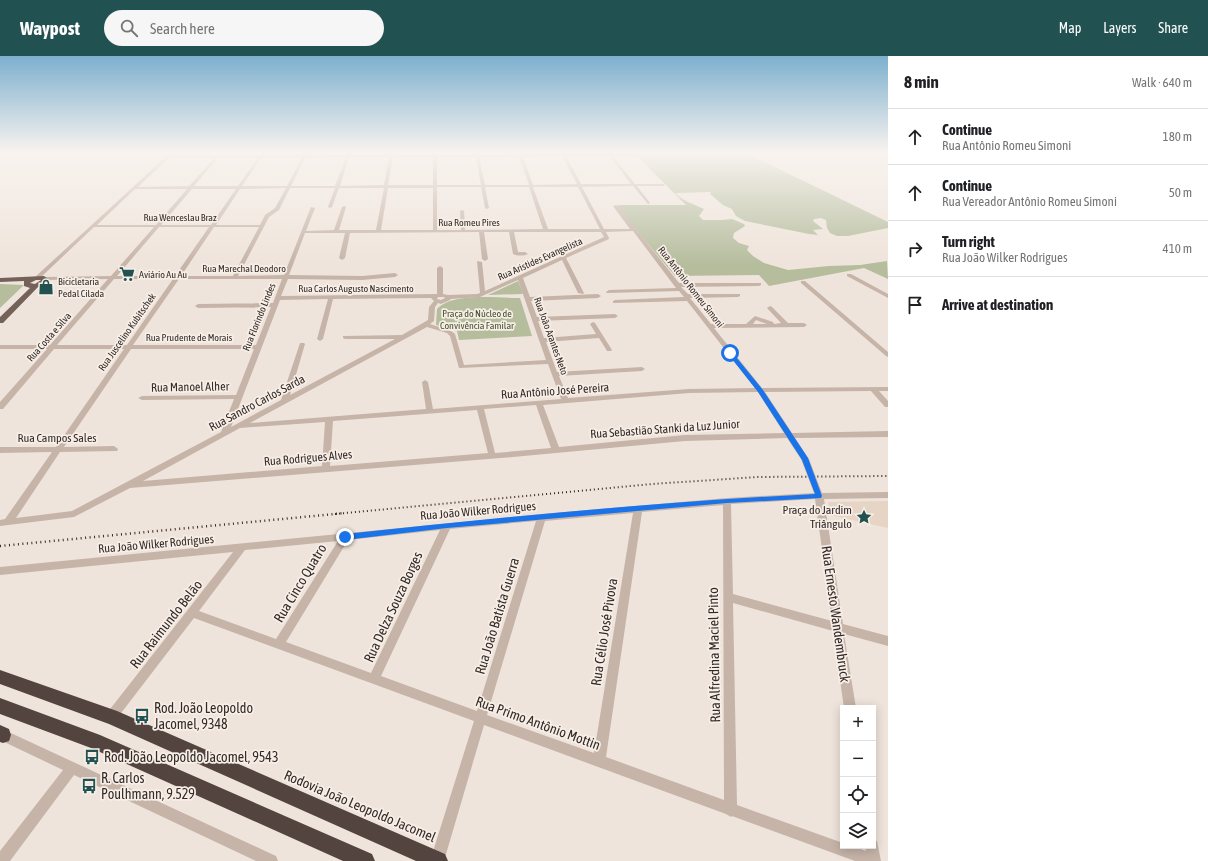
<!DOCTYPE html>
<html lang="en">
<head>
<meta charset="utf-8">
<style>
	:root { --surface:#fff; --page:#f6f6f6; --text:#202124; --muted:#757577; --line:#e0e0e0; --accent:#215151 }
	body { margin:0; font-family:"Asap Condensed",sans-serif; background:var(--page); color:var(--text) }
	.controls { position:absolute; right:12px; bottom:12px; display:grid; overflow:hidden; border-radius:0px; box-shadow:0 2px 10px #0003 }
	.controls button { width:36px; height:36px; display:grid; place-items:center; padding:0; border:0; border-bottom:1px solid var(--line); background:var(--surface); color:var(--text); font:20px sans-serif }
	.stop { position:absolute; width:12px; height:12px; margin:-9px; border:3px solid #1a73e8; border-radius:50%; background:#fff }
	.stop.end { background:#1a73e8; border-color:#fff; box-shadow:0 1px 4px #0008 }
	.list { margin:0; padding:0; list-style:none }
	h2 { display:flex; justify-content:space-between; align-items:center; height:52px; margin:0; padding:0 16px; font-size:17px }
	h2 small { font-size:13px; font-weight:400; color:var(--muted) }
	.list li { display:grid; grid-template-columns:26px 1fr auto; gap:12px; align-items:center; box-sizing:border-box; height:56px; padding:0 16px; border-top:1px solid var(--line) }
	.list b { display:block; font-size:15px; white-space:nowrap }
	.list p { margin:0; font-size:13px; white-space:nowrap; color:var(--muted) }
	.list em { font-size:13px; font-style:normal; color:var(--muted) }
	.icon { flex:none; width:22px; height:22px; fill:none; stroke:currentColor; stroke-width:2; stroke-linecap:round; stroke-linejoin:round }
	.map { position:relative; flex:none; width:888px; height:805px; overflow:hidden }
	header { display:flex; align-items:center; gap:24px; box-sizing:border-box; height:56px; padding:0 20px; background:var(--accent); color:#fff }
	header strong { font-size:19px }
	nav { display:flex; gap:22px; margin-inline-start:auto; font-size:14px }
	.search { width:280px; height:36px; background:var(--page); display:flex; align-items:center; gap:10px; box-sizing:border-box; padding:0 14px; border-radius:22px; color:var(--muted); font-size:15px }
	main { display:flex }
	aside { flex:1; background:var(--surface) }
	.map>svg:first-child { display:block }
	.green { fill:#b5bd9d }
	.plaza { fill:#e6d4c4 }
	.lines { fill:none; stroke-linecap:round; stroke-linejoin:round }
	.minor { fill:#c6b4a8; fill-rule:evenodd }
	.major { fill:#74615a; fill-rule:evenodd }
	.highway { fill:#544440; fill-rule:evenodd }
	.rail-far1 { stroke:#342b28; stroke-width:2; stroke-dasharray:1 3; stroke-linecap:butt }
	.rail { stroke:#342b28; stroke-width:2.5; stroke-dasharray:1 3.5; stroke-linecap:butt }
	.route { fill:#1a73e8 }
	.labels { text-anchor:middle; dominant-baseline:central; stroke-width:3.5; stroke-linejoin:round; paint-order:stroke }
	.far-street-label { font-size:10px; fill:#342b28; stroke:#f7efe7 }
	.far-poi-label { font-size:10px; fill:#342b28; stroke:#f7efe7; text-anchor:start }
	.far-park-label { font-size:10px; fill:#46502e; stroke:#f7efe7 }
	.street-label { font-size:12px; fill:#342b28; stroke:#f7efe7 }
	.poi-label { font-size:12px; fill:#342b28; stroke:#f7efe7; text-anchor:end }
	.near-street-label { font-size:14px; fill:#342b28; stroke:#f7efe7 }
	.near-poi-label { font-size:14px; fill:#342b28; stroke:#f7efe7; text-anchor:start }
</style>
</head>
<body>
<header>
<strong>Waypost</strong>
<div class="search"><svg class="icon" aria-label="search" viewBox="0 0 24 24"><circle cx="10" cy="10" r="6"/><path d="M15 15l6 6"/></svg>Search here</div>
<nav><a>Map</a><a>Layers</a><a>Share</a></nav>
</header>
<main>
<div class="map">
<svg width="888" height="805" viewBox="0 0 888 805">
	<rect width="100%" height="100%" fill="#efe4db"/>
	<path class="green" d="M634,97H746L888,166V172L848,180H837L830,177L827,172L826,164L821,162L814,163L813,165L823,173L813,174L818,179L809,178L745,165L736,160L732,153L723,149L710,138L711,136L675,137C683,145 693,148 704,153L699,160L703,164H722L732,163L744,168L745,170L734,177L733,182L739,187L749,190L747,194L753,200L764,207L788,214L829,210L860,209L887,205L888,223L864,212L769,230L759,219L675,220L617,151L619,149H686Z
		M518,225L523,237L522,238L488,239Z
		M0,228L24,229L0,252Z
		M520,242L532,280L459,284L457,275L436,269L437,253C452,236 498,242 520,242Z"/>
	<path class="plaza" d="M888,445V472L830,459L828,446Z"/>
	<g class="lines">
		<path class="minor" d="M170,97H174L138,131L189,130L215,102H171L172,100H216L219,98L220,100H259L262,97L264,98L263,100L303,99L304,97H308L307,99H346L347,97H351L350,99H390V97H394L393,99H433V97H437V99H475V97H479V99L519,98L518,97H522V98H561L560,97H564V98H608L607,97H611L612,98H635L634,100H613L635,128H663L665,129L663,130H637L650,147L648,148L633,130L582,131L604,173H630L613,150L617,149L679,227H761V229L759,230L681,231L688,238H740V240L738,241L690,242L711,268H746L755,260L773,266L774,268L781,267L767,252L770,250L772,251L788,267H804L807,269L804,271L714,272L762,332L888,331V335H879L888,345V351H885L871,335L765,336L792,377L888,375V381L795,382L809,403L822,437L888,436V442L824,443L843,568L888,580V590L844,578L856,652H844L833,575L733,547L737,749L843,787V790H852L866,795L865,790H873V784L877,785L881,805H855L732,760L731,761L726,758L484,669L444,805H430L474,665L194,562L115,665L111,667L107,665L105,661L107,657L233,496L0,519V511L542,458L727,442L814,437L801,403L787,382L685,385L513,401L130,432L74,461L0,470V464L5,463L52,396L0,397V391H56L124,293H54L3,353H0V346L47,293H0V289H50L108,223L45,224L42,222L43,221L111,220L154,171H94L39,223L34,222ZM562,100L577,128L533,129L523,101ZM566,100H610L631,128H581ZM346,101L335,130H291L305,102ZM349,101H389L384,129L340,130ZM393,101H433V129H388ZM437,101H476L481,129H437ZM479,101H519L529,129H485ZM218,102H258L238,130H194ZM261,102H302L287,130H242ZM437,131H481L485,152L487,153L489,152L485,131H529L543,173L465,174L464,155L462,154L460,155L461,174H437ZM533,131H578L600,173H548ZM286,132L275,152L265,159L260,169H216L240,133ZM290,132H335L328,151L330,152L332,151L339,132H384L376,174H339L346,151L344,150L342,151L334,174L306,175L315,152L311,151L284,219L238,220L269,161L279,154ZM388,132H433V174H381ZM135,133H187L156,169H97ZM192,133H236L211,169H161ZM159,171H209L175,220H117ZM214,171H259L233,220H181ZM633,175L676,232L609,234L606,236L607,237L679,235L684,241L615,244L613,245V247L687,245L755,332L689,333L568,342L559,320L642,315L645,313L642,311L557,316L546,286L599,282L607,295H611L612,294L595,267L593,266L590,268L596,278L544,282L538,265L615,262L618,260L615,258L537,261L531,245L598,242L601,240L598,238L530,241L523,222L562,204L578,237L583,238L584,237L566,202L609,183V182L606,176ZM479,176L482,203L485,205L488,203L484,176H509L513,198C517,200 524,200 528,198L525,196H518L514,176H601L604,181L485,235L482,206L477,205L480,237L477,238L448,239L443,238V212L440,210L437,212V238H435L281,240L288,223L362,224L395,221L398,219L395,217L362,220L289,219L305,177H345L339,202L342,204L345,202L350,177ZM114,223H173L127,289H57ZM179,223H282L273,247L198,248L195,250L198,252L271,251L256,289H133ZM518,224L546,304L464,309L455,278L451,275L430,268L434,265L435,251L438,247L441,248L450,244L451,243L480,241ZM439,241H444L445,242L441,244L437,243V242ZM431,242L434,245L429,251L428,264L402,279L343,280V282L345,283H395L290,339L305,288L304,287H300L281,344L231,371L280,244L328,243L317,283L320,285L323,283L333,243ZM756,264L767,268H753ZM427,271L447,277L450,280L459,312L548,308L561,343L433,353L428,326L425,324L422,326L426,353L250,367ZM131,293H254L236,339L142,340L138,342L142,344L234,343L221,376L72,455L16,462L60,396L117,395L118,393L114,390L64,391ZM758,336L784,377L685,379L559,391L543,349L689,337ZM536,349L551,392L495,397L484,353ZM477,354L488,397L330,410L333,365ZM325,366L322,410L143,425L240,372ZM815,443L832,565L733,538L731,448ZM723,449L724,744L606,701L642,456ZM633,457L594,697L487,659L545,465ZM536,465L477,655L381,620L450,473ZM440,474L371,617L286,586L348,484ZM338,485L276,583L199,555L245,494Z
			M847,218H851L888,238V242L847,220Z
			M801,225H805L888,296V301L886,300L801,227Z
			M0,672L276,800L278,805H256L74,719L10,805H0V795L63,714L0,684Z"/>
		<path class="major" d="M44,220L48,223V225L38,231L3,267H0V261L30,232L24,230V225L0,226V222ZM36,224H41L35,228L30,227Z"/>
		<path class="highway" d="M0,614L117,655L445,798L448,805H416L109,668L0,628Z
			M0,642L100,679L372,798L375,805H343L91,692L0,658Z
			M0,669L9,673L11,679L9,685L3,687L0,686Z"/>
		<path class="rail-far1" d="M335,458L652,428L758,421L888,420"/>
		<path class="rail" d="M0,490L345,457"/>
	</g>
	<linearGradient id="sky" x2="0" y2="1"><stop stop-color="#7db0ce"/><stop offset="0.46" stop-color="#f8f3ef"/><stop offset="1" stop-color="#f8f3ef" stop-opacity="0"/></linearGradient>
	<rect width="888" height="209" fill="url(#sky)"/>
	<path class="route" d="M728,296H732L763,334L808,402L822,440L821,442L727,447L447,472L345,484L341,481L345,478C501,461 658,446 815,438L802,404L758,336L728,298Z"/>
	<defs>
		<symbol id="supermarket-bare" viewBox="-9 -9 18 18"><path d="M-6-5.5h2.5l.6 2H6L4.5 2H-2.5L-4.4-4H-6ZM-1.5 3.2a1.3 1.3 0 1 0 .1 0ZM3 3.2a1.3 1.3 0 1 0 .1 0Z" fill="#215151" stroke="#f7efe7" stroke-width="2.5" paint-order="stroke"/></symbol>
		<symbol id="shop-bare" viewBox="-9 -9 18 18"><path d="M-5-2.5h2.3a2.7 3.5 0 0 1 5.4 0H5L5.5 6h-11ZM-1.5-2.5h3a1.5 2.3 0 0 0-3 0Z" fill="#215151" stroke="#f7efe7" stroke-width="2.5" paint-order="stroke"/></symbol>
		<symbol id="sight-bare" viewBox="-9 -9 18 18"><path d="M0-6L1.8-2.2L6-1.7L2.9 1.2L3.7 5.4L0 3.3L-3.7 5.4L-2.9 1.2L-6-1.7L-1.8-2.2Z" fill="#215151" stroke="#f7efe7" stroke-width="2.5" paint-order="stroke"/></symbol>
		<symbol id="bus-bare" viewBox="-9 -9 18 18"><path d="M-5-6H5V4H4V6H2V4H-2V6H-4V4H-5ZM-3.5-4V0h7V-4ZM-3.5 1.2v1.5H-2V1.2ZM2 1.2v1.5H3.5V1.2Z" fill="#215151" stroke="#f7efe7" stroke-width="2.5" paint-order="stroke"/></symbol>
	</defs>
	<g fill-rule="evenodd">
		<use href="#supermarket-bare" x="116" y="207" width="22" height="22"/>
		<use href="#shop-bare" x="35" y="220" width="22" height="22"/>
		<use href="#sight-bare" x="853" y="450" width="22" height="22"/>
		<use href="#bus-bare" x="131" y="649" width="22" height="22"/>
		<use href="#bus-bare" x="81" y="690" width="22" height="22"/>
		<use href="#bus-bare" x="78" y="719" width="22" height="22"/>
	</g>
	<g class="labels">
		<g class="far-street-label">
			<text x="180" y="161">Rua Wenceslau Braz</text>
			<text x="469" y="166">Rua Romeu Pires</text>
			<text transform="translate(540 203) rotate(-24)">Rua Aristides Evangelista</text>
			<text x="244" y="212">Rua Marechal Deodoro</text>
			<text transform="translate(691 231) rotate(52)">Rua Antônio Romeu Simoni</text>
			<text x="356" y="232">Rua Carlos Augusto Nascimento</text>
			<text transform="translate(259 261) rotate(-68)">Rua Florindo Lindes</text>
			<text transform="translate(127 276) rotate(-55)">Rua Juscelino Kubitschek</text>
			<text transform="translate(551 280) rotate(70)">Rua João Arantes Neto</text>
			<text transform="translate(49 281) rotate(-49)">Rua Costa e Silva</text>
			<text x="189" y="281">Rua Prudente de Morais</text>
		</g>
		<g class="far-poi-label">
			<text x="139" y="218">Aviário Au Au</text>
			<text x="58" y="225">Bicicletaria<tspan x="58" dy="12">Pedal Cilada</tspan></text>
		</g>
		<g class="far-park-label">
			<text x="477" y="257">Praça do Núcleo de<tspan x="477" dy="12">Convivência Familar</tspan></text>
		</g>
		<g class="street-label">
			<text transform="translate(190 331) rotate(-1)">Rua Manoel Alher</text>
			<text transform="translate(555 335) rotate(-4)">Rua Antônio José Pereira</text>
			<text transform="translate(257 347) rotate(-28)">Rua Sandro Carlos Sarda</text>
			<text transform="translate(665 373) rotate(-4)">Rua Sebastião Stanki da Luz Junior</text>
			<text x="57" y="382">Rua Campos Sales</text>
			<text transform="translate(308 402) rotate(-5)">Rua Rodrigues Alves</text>
			<text transform="translate(478 455) rotate(-5)">Rua João Wilker Rodrigues</text>
			<text transform="translate(156 488) rotate(-5)">Rua João Wilker Rodrigues</text>
		</g>
		<g class="poi-label">
			<text x="852" y="454">Praça do Jardim<tspan x="852" dy="14">Triângulo</tspan></text>
		</g>
		<g class="near-street-label">
			<text transform="translate(300 527) rotate(-59)">Rua Cinco Quatro</text>
			<text transform="translate(393 551) rotate(-65)">Rua Delza Souza Borges</text>
			<text transform="translate(836 558) rotate(82)">Rua Ernesto Wandembruck</text>
			<text transform="translate(497 560) rotate(-73)">Rua João Batista Guerra</text>
			<text transform="translate(166 568) rotate(-52)">Rua Raimundo Belão</text>
			<text transform="translate(604 576) rotate(-81)">Rua Célio José Pivova</text>
			<text transform="translate(714 599) rotate(-91)">Rua Alfredina Maciel Pinto</text>
			<text transform="translate(538 667) rotate(20)">Rua Primo Antônio Mottin</text>
			<text transform="translate(360 750) rotate(23)">Rodovia João Leopoldo Jacomel</text>
		</g>
		<g class="near-poi-label">
			<text x="154" y="652">Rod. João Leopoldo<tspan x="154" dy="16">Jacomel, 9348</tspan></text>
			<text x="104" y="701">Rod. João Leopoldo Jacomel, 9543</text>
			<text x="101" y="722">R. Carlos<tspan x="101" dy="16">Poulhmann, 9.529</tspan></text>
		</g>
	</g>
</svg>
<div class="controls">
<button>+</button>
<button>−</button>
<button><svg class="icon" aria-label="locate" viewBox="0 0 24 24"><circle cx="12" cy="12" r="6"/><path d="M12 2v4M12 18v4M2 12h4M18 12h4"/></svg></button>
<button><svg class="icon" aria-label="layers" viewBox="0 0 24 24"><path d="M12 4l9 5-9 5-9-5zM3 14l9 5 9-5"/></svg></button>
</div>
<div class="stop" style="left:730px;top:297px"></div>
<div class="stop end" style="left:345px;top:481px"></div>
</div>
<aside>
<h2>8 min<small>Walk · 640 m</small></h2>
<ul class="list">
<li><svg class="icon" aria-label="ahead" viewBox="0 0 24 24"><path d="M12 20V5M6 11l6-6 6 6"/></svg><div><b>Continue</b><p>Rua Antônio Romeu Simoni</p></div><em>180 m</em></li>
<li><svg class="icon" aria-label="ahead" viewBox="0 0 24 24"><path d="M12 20V5M6 11l6-6 6 6"/></svg><div><b>Continue</b><p>Rua Vereador Antônio Romeu Simoni</p></div><em>50 m</em></li>
<li><svg class="icon" aria-label="right" viewBox="0 0 24 24"><path d="M7 20v-9h11M14 6l5 5-5 5"/></svg><div><b>Turn right</b><p>Rua João Wilker Rodrigues</p></div><em>410 m</em></li>
<li><svg class="icon" aria-label="arrive" viewBox="0 0 24 24"><path d="M6 21V4h12l-3 4 3 4H6"/></svg><div><b>Arrive at destination</b></div></li>
</ul>
</aside>
</main>
</body>
</html>
